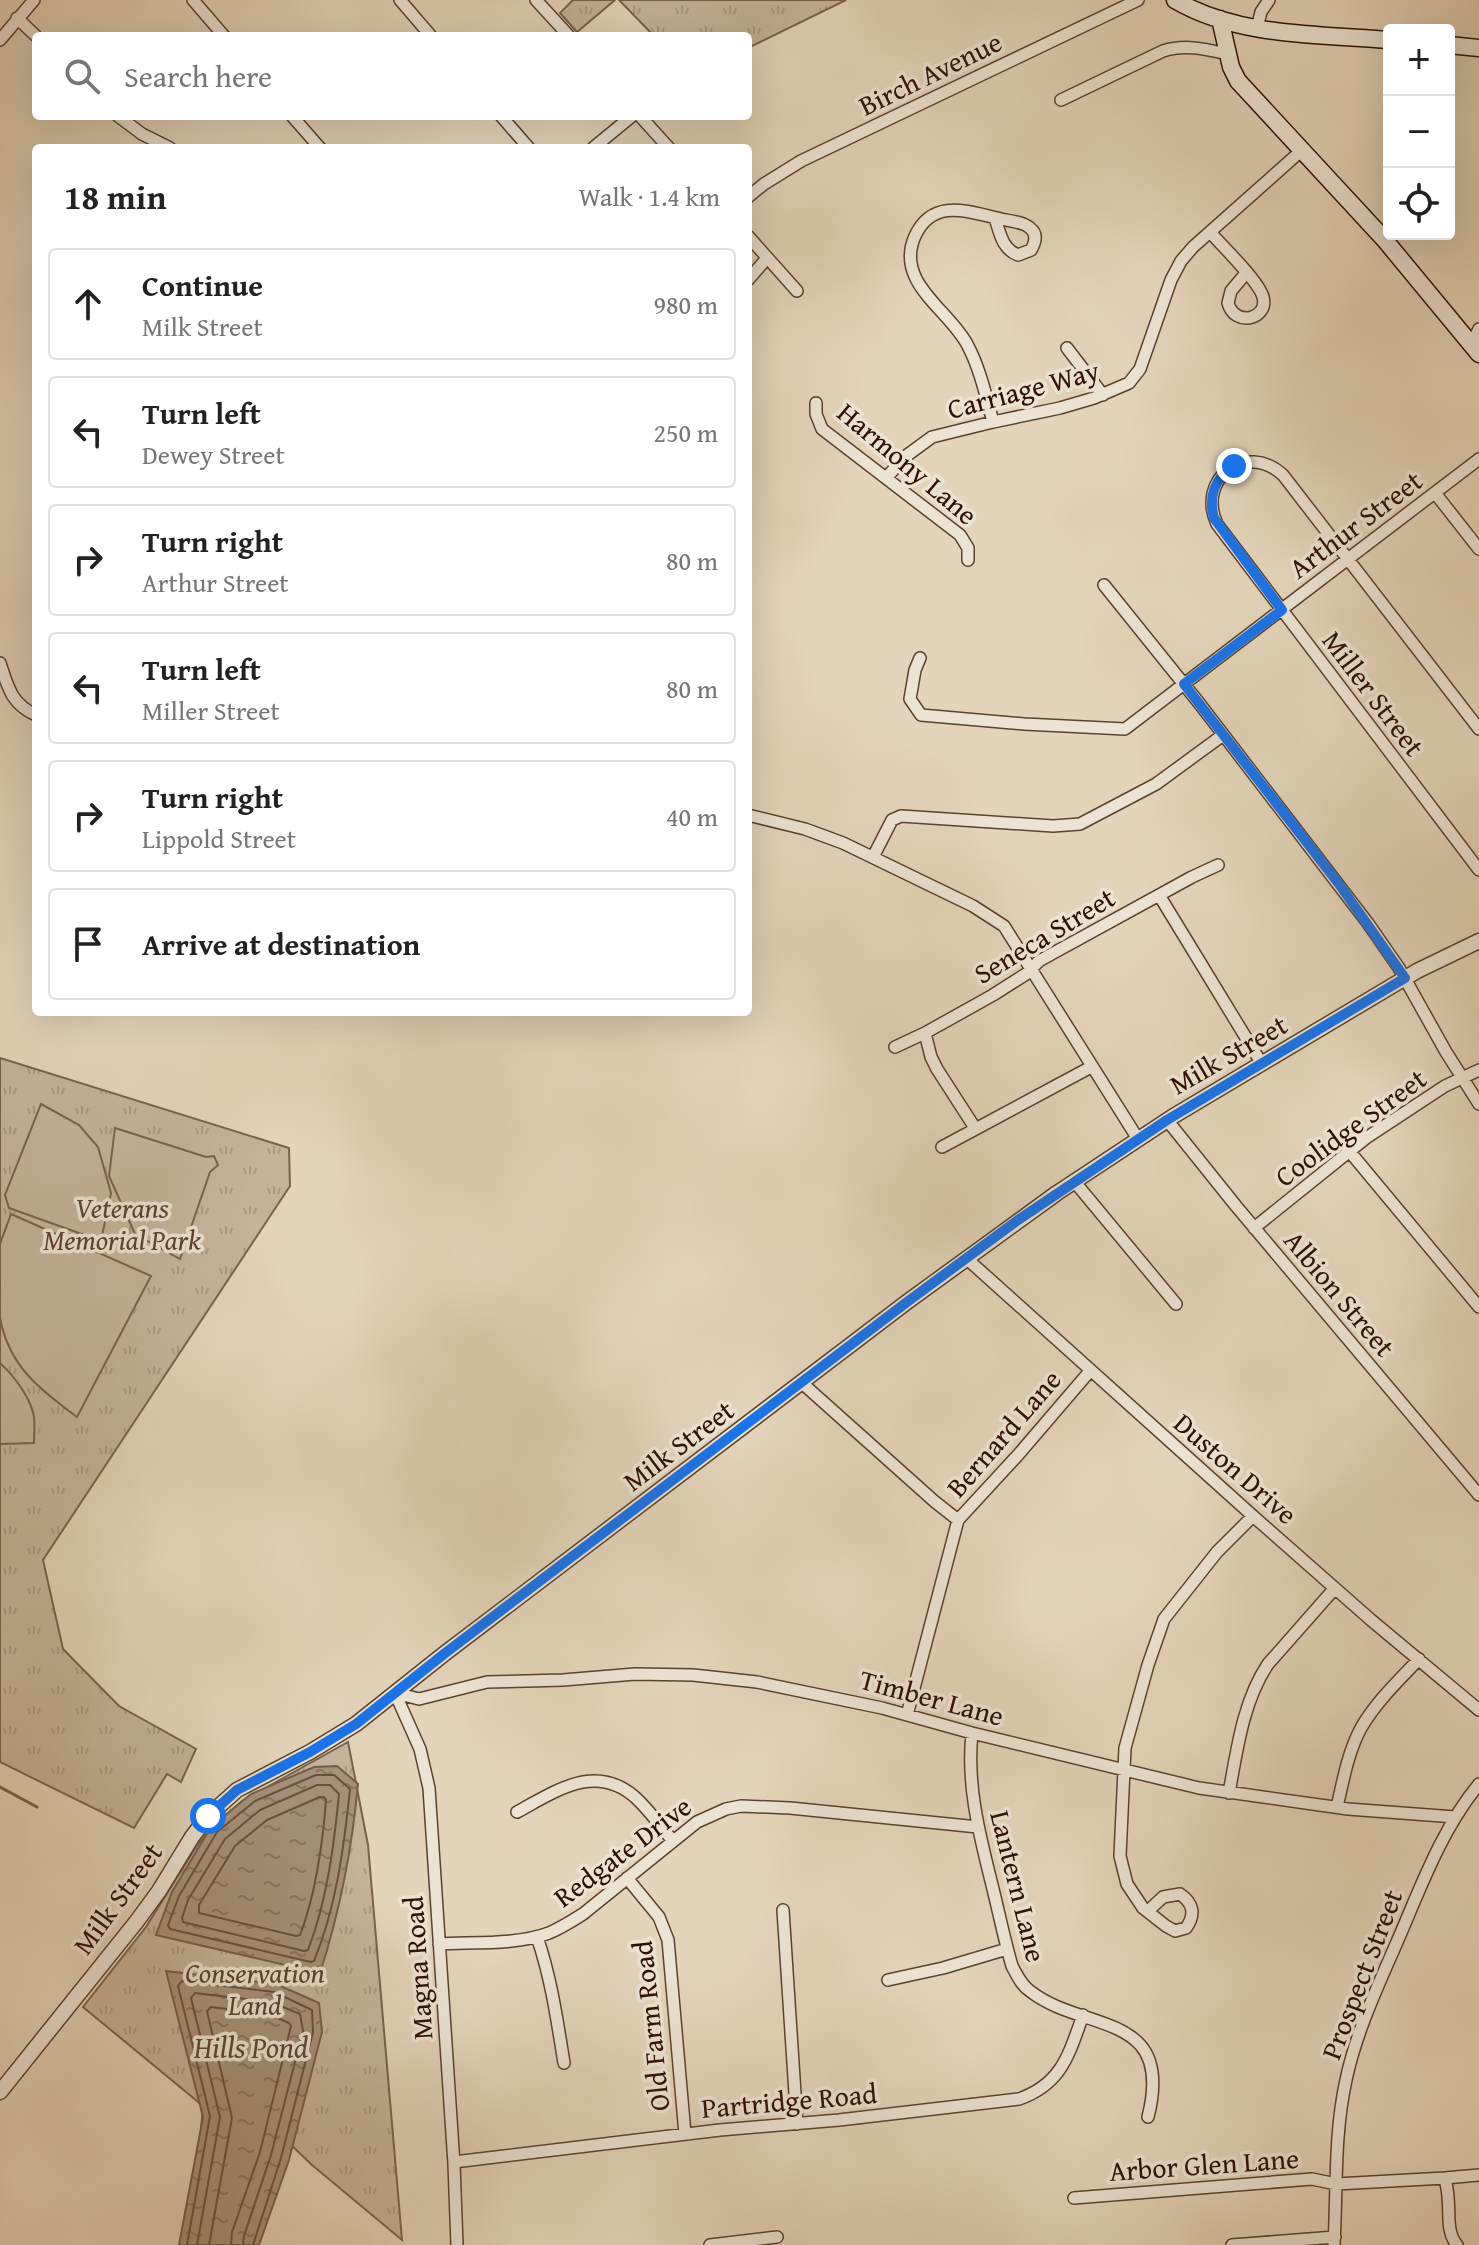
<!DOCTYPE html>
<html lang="en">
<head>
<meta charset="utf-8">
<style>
	:root { --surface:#fff; --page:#f6f6f6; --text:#222; --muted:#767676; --line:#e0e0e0 }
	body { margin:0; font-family:"Gentium Book Plus",serif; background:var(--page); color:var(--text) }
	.controls { position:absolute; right:24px; top:24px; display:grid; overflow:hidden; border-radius:8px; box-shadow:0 8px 32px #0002 }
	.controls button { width:72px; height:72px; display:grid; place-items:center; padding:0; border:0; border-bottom:2px solid var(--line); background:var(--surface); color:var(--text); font:40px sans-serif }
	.stop { position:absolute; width:24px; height:24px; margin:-18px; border:6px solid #1a73e8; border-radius:50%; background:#fff }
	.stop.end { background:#1a73e8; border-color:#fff; box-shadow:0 2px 8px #0008 }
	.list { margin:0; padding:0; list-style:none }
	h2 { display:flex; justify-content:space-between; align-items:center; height:104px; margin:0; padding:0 32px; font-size:34px }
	h2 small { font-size:26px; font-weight:400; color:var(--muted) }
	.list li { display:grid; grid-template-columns:52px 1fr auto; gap:24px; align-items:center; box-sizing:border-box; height:112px; margin:0 16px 16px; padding:0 16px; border:2px solid var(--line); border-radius:8px }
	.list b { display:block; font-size:30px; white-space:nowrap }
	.list p { margin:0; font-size:26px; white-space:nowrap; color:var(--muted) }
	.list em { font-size:26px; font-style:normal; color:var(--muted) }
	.icon { flex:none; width:44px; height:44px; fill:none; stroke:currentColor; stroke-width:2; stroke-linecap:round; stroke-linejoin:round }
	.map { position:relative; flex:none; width:1479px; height:2245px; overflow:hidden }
	.search { position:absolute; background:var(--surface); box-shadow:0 8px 32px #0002; left:32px; top:32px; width:720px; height:88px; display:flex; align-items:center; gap:20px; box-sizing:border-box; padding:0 28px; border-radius:8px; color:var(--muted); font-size:30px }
	.panel { position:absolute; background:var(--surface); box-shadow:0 8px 32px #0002; left:32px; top:144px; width:720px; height:872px; border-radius:8px }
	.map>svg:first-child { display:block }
	.grass { fill:url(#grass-tufts); stroke:#7a624d; stroke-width:2 }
	.pitch { fill:#c5b39a; stroke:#7a624d; stroke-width:2 }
	.water { fill:url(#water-ripples); stroke:#765d49; stroke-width:2 }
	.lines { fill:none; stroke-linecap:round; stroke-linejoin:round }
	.shore { stroke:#6a503d; stroke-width:2 }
	.stream { stroke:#765d49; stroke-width:3 }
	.minor-casing { stroke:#5c412e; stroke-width:14 }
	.tertiary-casing { stroke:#5c412e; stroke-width:17 }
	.secondary-casing { stroke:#2f1000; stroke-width:19 }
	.minor { stroke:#ede3d2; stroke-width:11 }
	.tertiary { stroke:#ede3d2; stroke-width:14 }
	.secondary { stroke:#ede3d2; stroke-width:16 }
	.route { stroke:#1a73e8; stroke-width:10 }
	.labels { text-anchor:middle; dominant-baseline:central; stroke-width:7; stroke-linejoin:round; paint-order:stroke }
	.street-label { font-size:28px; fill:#2f1000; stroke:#ede3d2 }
	.park-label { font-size:28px; font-style:italic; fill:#5c412e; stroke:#ede3d2 }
	.water-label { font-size:30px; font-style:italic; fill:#5f4431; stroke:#ede3d2 }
</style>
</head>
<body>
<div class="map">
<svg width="1479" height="2245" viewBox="0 0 1479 2245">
	<defs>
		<pattern id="grass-tufts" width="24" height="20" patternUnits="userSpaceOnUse" patternTransform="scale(2)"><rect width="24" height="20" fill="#c5b39a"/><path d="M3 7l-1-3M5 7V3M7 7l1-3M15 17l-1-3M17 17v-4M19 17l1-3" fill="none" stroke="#aa9983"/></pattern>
		<pattern id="water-ripples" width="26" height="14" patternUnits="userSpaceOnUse" patternTransform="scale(2)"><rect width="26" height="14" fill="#a6917a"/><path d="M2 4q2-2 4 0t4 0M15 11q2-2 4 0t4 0" fill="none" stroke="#887562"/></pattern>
	</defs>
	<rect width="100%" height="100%" fill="#e4d4b9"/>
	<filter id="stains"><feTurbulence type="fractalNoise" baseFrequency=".0025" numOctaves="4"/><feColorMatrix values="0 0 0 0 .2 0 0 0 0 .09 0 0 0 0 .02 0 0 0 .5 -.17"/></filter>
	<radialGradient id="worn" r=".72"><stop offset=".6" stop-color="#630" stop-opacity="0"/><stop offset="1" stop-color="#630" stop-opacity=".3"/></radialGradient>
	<path class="grass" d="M573,0H615L577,32L560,13Z
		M619,0H846L748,48V36H654Z
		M0,1058L289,1148L290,1186L43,1560L63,1649L119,1706L196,1749L181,1782L167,1774L134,1828L0,1762Z
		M348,1742L368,1845L402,2240L312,2165L287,2141L200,2144L203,2106L83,2007L146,1927L196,1847L212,1827L242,1801Z"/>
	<path class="pitch" d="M41,1104L79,1125L98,1147L111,1193L101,1241L9,1208L5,1195Z
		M115,1128L206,1157L214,1156L218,1165L210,1172L180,1259L135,1234L109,1176Z
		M11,1214L151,1276L77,1417C39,1389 9,1366 0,1318V1244Z
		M0,1363C14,1376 31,1398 34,1417C35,1426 34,1435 34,1443L0,1444Z"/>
	<path class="water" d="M337,1766L358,1784C352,1849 340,1911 320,1973L156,1935L172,1892L211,1827L251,1794L314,1767Z
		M166,1971L276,1984L319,2003L322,2032L289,2160L259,2245H179L203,2117Z"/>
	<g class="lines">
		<path class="shore" d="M316,1775H334L350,1789C344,1847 336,1908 314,1961L311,1962L170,1929L168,1925L179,1896L217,1832L255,1801Z
			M317,1785H330L339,1794C334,1845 327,1901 308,1950L304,1951L183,1922L182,1918L188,1900L225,1839L260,1810Z
			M320,1797H324L326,1800C323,1842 315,1897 300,1935L296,1936L199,1913V1905L235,1846L267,1820Z
			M187,2245L210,2116L178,1986L182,1981L274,1992L312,2010L313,2032L281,2158L253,2245
			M197,2245L220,2117L191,1998L195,1993L271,2002L300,2014L303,2031L271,2155L244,2236L243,2245
			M209,2245L232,2118L207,2011L211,2007L268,2014L289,2023L291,2026L260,2152L232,2232L231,2245"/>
		<path class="stream" d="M0,1787L37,1807"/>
		<defs>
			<path id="minor" d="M193,0L224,36
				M400,0L431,36
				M536,0L569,36
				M17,18L36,36
				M1257,28L1261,12L1269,0
				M0,40L34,0
				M1061,100L1163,51C1185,44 1205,49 1228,54
				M118,116L142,134L170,148
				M292,116L320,148
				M501,116L529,148
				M640,116L669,148
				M593,148L632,116
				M748,197L764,184L801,161L1138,0
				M1210,232C1222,246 1259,281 1263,297C1269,319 1235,328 1228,303L1231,291L1246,273
				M748,236L797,291
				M748,280L767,258
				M1471,345L1479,329
				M1067,348L1103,395
				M816,403V414L822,429L960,535L968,548V560
				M993,422C986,396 980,369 968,346C950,310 894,283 915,236C933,197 969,212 1001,219C1010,221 1024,222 1030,228C1038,234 1035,243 1031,250L1018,255C1002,249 1000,233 995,218
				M886,478L906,456L932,437L993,422L1060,408L1094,398L1129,383L1140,369L1171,280L1181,261L1193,247L1301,151
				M1435,493L1479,549
				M1104,585L1199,703L1367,922L1399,968L1446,1052L1479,1104
				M920,658L915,670L910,699L921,715L1024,724L1125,729L1479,459
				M0,663C8,687 11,704 36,715
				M1479,729L1283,475C1246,441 1196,479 1217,524L1479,870
				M748,815L805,829L843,843L973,906L1004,926L1138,1139
				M873,857L892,820L901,816L1053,826L1080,824L1156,784L1223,735
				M1159,895L1262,1064
				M925,1033L931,1057L937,1069L975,1128
				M895,1047L925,1033L993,995L1026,974L1039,961L1057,951L1192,877L1218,865
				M1167,1120L1236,1206L1479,1495
				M942,1147L1091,1067
				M1350,1152L1479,1307
				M1074,1181L1176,1304
				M1254,1228L1366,1138L1445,1086L1479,1070
				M966,1258L1253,1516L1371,1620L1479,1710
				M802,1383L934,1501L958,1520
				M395,1693L419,1699L487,1682L563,1680L635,1674L693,1675L757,1682L882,1708L972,1733L1199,1788L1348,1809L1455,1817
				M395,1693L420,1749L429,1788L454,2164L457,2245
				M907,1715L958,1520L1018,1455L1090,1371
				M972,1733C966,1788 981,1840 994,1893C1000,1918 1005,1942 1012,1966C1017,1975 1021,1985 1030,1991C1083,2033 1175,2010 1148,2117
				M1229,1793C1237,1750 1243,1701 1268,1664L1335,1588
				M1337,1807C1343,1781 1348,1752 1361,1728C1376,1702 1399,1680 1419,1659
				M517,1812C556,1791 596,1762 636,1798C650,1811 661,1827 673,1841
				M627,1878L659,1917L668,1940L685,2134
				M783,1910L797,2124
				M1148,1911L1163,1897L1180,1894C1193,1903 1196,1914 1186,1928L1175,1931L1166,1926L1143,1908L1127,1884L1120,1856L1125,1748L1148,1665L1164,1619L1217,1552L1253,1516
				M537,1937C551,1977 557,2020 564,2063
				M439,1944C473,1942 517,1945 549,1933C561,1928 572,1921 583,1914L697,1822L726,1809L741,1806L790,1808L978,1827
				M888,1980L943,1968L1007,1949
				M454,2162L720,2130L839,2120L1019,2099C1062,2084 1069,2054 1083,2015
				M1074,2198L1312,2179L1336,2184L1445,2178
				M710,2245L777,2237
				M1232,2245L1335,2237
				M1334,2245C1337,2190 1334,2134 1346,2080C1356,2032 1378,1986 1397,1942C1421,1887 1441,1830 1479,1784
				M1457,2245C1446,2232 1450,2214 1448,2198C1448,2191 1446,2184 1445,2178L1479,2175"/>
			<path id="tertiary" d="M0,2092L137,1921L159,1891L192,1837L208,1816L237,1790L310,1752L356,1724L444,1654L907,1302L1057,1193L1172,1117L1417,971L1479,941"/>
			<path id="secondary" d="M1175,0C1238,37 1318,34 1389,40
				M1220,19L1231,67L1238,81L1384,239L1479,354
				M1449,45L1479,48"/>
		</defs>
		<use href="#minor" class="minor-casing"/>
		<use href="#tertiary" class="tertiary-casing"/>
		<use href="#secondary" class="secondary-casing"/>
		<use href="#minor" class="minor"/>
		<use href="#tertiary" class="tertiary"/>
		<use href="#secondary" class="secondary"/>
	</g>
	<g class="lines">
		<path class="route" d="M208,1816L237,1790L310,1752L356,1724L444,1654L907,1302L1018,1220L1167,1120L1405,978L1339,884L1184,684L1282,610L1214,518C1208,496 1215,478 1234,466"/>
	</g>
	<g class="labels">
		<g class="street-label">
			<text transform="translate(930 73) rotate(-26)">Birch Avenue</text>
			<text transform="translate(1023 389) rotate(-15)">Carriage Way</text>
			<text transform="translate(908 463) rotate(40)">Harmony Lane</text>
			<text transform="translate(1355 524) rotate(-37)">Arthur Street</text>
			<text transform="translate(1374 693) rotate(53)">Miller Street</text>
			<text transform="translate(1044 935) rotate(-31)">Seneca Street</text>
			<text transform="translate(1228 1054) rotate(-30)">Milk Street</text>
			<text transform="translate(1350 1127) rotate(-36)">Coolidge Street</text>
			<text transform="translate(1340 1293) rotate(50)">Albion Street</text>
			<text transform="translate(1003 1433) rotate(-49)">Bernard Lane</text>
			<text transform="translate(678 1445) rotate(-37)">Milk Street</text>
			<text transform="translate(1236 1468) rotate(41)">Duston Drive</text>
			<text transform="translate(932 1697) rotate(15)">Timber Lane</text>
			<text transform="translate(622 1851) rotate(-37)">Redgate Drive</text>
			<text transform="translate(1019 1886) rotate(76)">Lantern Lane</text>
			<text transform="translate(117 1898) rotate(-54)">Milk Street</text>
			<text transform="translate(417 1968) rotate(-94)">Magna Road</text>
			<text transform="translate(1361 1974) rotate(-69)">Prospect Street</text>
			<text transform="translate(650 2026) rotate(-96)">Old Farm Road</text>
			<text transform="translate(789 2100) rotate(-5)">Partridge Road</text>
			<text transform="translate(1204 2164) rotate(-4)">Arbor Glen Lane</text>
		</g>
		<g class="park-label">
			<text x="122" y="1207">Veterans<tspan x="122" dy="32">Memorial Park</tspan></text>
			<text x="255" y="1972">Conservation<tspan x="255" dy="32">Land</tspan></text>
		</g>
		<g class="water-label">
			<text x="251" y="2047">Hills Pond</text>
		</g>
	</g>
	<rect width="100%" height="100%" filter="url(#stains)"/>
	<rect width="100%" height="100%" fill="url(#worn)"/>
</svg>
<div class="controls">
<button>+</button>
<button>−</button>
<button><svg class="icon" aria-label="locate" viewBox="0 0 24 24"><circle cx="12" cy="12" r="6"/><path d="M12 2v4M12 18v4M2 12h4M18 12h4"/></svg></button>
</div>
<div class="stop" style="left:208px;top:1816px"></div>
<div class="stop end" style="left:1234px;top:466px"></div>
<div class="search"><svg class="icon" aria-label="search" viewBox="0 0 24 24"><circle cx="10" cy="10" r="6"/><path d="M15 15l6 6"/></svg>Search here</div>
<section class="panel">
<h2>18 min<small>Walk · 1.4 km</small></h2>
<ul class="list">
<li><svg class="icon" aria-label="ahead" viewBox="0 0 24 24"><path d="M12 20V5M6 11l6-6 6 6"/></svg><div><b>Continue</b><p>Milk Street</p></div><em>980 m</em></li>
<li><svg class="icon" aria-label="left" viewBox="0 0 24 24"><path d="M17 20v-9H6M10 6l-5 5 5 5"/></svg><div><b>Turn left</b><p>Dewey Street</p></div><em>250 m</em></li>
<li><svg class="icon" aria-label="right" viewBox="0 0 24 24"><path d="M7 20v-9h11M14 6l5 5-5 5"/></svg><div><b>Turn right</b><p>Arthur Street</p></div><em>80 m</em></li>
<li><svg class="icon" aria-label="left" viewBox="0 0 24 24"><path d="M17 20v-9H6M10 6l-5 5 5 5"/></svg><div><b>Turn left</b><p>Miller Street</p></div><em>80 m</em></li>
<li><svg class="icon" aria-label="right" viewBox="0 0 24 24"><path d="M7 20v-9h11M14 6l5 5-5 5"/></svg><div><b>Turn right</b><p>Lippold Street</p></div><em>40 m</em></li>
<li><svg class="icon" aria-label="arrive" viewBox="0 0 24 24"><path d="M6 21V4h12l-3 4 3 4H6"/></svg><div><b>Arrive at destination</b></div></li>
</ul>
</section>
</div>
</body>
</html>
